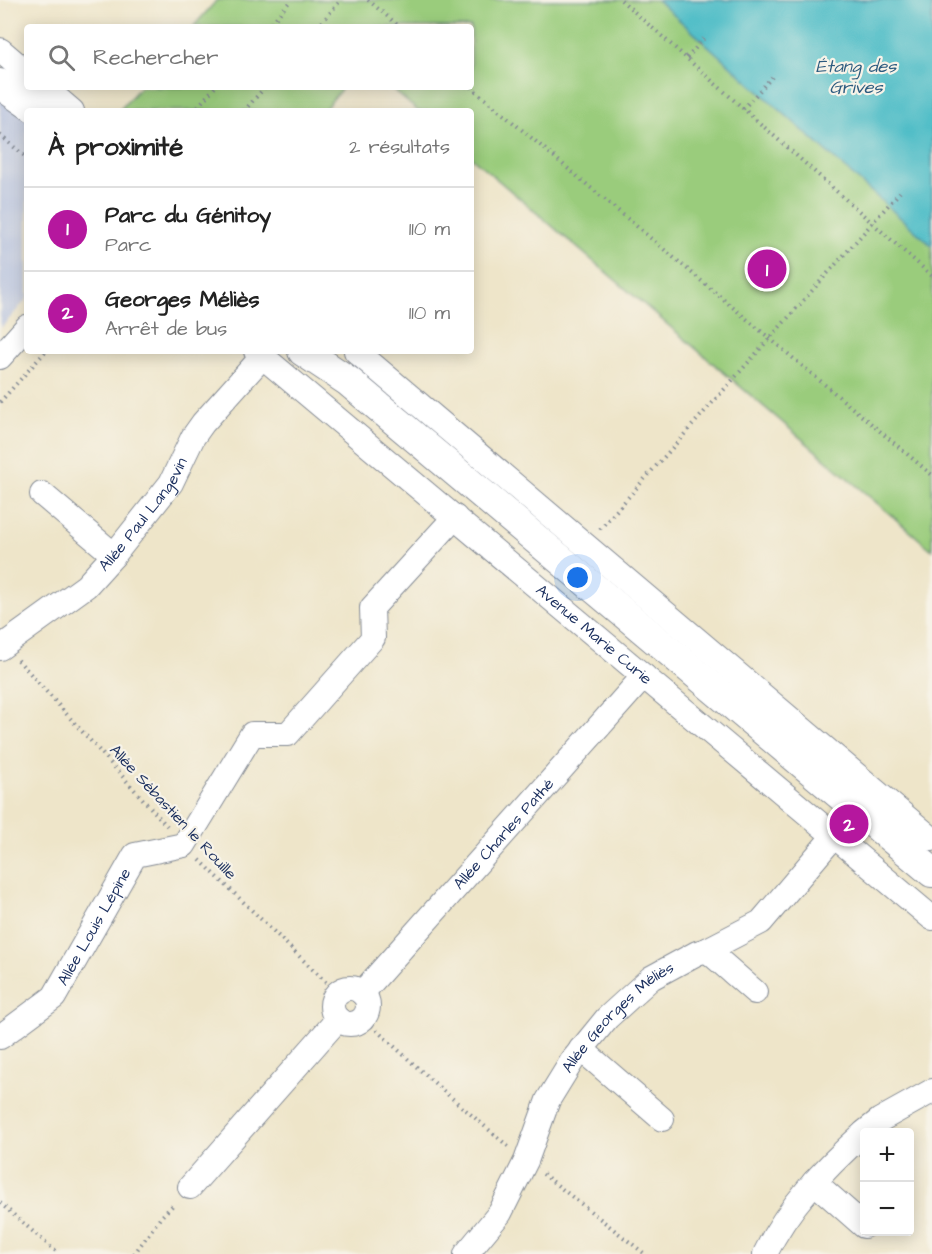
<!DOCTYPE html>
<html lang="fr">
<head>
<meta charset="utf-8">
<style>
	:root { --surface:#fff; --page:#f2f2f2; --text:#222; --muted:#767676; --line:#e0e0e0; --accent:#b5179e }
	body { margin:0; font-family:"Architects Daughter",sans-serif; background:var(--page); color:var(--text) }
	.controls { position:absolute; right:18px; bottom:18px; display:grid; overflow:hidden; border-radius:6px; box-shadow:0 3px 15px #0003 }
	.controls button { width:54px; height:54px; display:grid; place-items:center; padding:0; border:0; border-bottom:2px solid var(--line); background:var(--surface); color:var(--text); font:30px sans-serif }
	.you { position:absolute; left:578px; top:578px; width:21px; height:21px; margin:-15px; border:4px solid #fff; border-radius:50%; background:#1a73e8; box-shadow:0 0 0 9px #1a73e833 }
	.badge { display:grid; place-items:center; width:39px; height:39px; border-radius:50%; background:var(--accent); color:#fff; font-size:20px; font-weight:700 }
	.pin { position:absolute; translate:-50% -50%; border:3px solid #fff; box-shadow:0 2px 6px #0006 }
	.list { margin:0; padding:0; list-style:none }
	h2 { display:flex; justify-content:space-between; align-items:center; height:78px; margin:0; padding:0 24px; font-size:26px }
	h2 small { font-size:20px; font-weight:400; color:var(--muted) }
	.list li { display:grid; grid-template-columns:39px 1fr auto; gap:18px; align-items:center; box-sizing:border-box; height:84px; padding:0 24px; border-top:2px solid var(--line) }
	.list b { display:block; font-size:22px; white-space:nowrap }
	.list p { margin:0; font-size:20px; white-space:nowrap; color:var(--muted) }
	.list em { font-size:20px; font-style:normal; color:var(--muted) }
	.icon { flex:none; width:33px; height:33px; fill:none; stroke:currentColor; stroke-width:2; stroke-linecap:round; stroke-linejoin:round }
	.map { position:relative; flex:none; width:932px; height:1254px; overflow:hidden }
	.search { position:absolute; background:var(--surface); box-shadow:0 3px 15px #0003; left:24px; top:24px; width:450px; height:66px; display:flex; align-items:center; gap:15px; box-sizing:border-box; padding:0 21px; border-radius:6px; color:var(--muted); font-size:22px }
	.panel { position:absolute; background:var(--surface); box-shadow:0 3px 15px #0003; left:24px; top:108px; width:450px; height:246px; border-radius:6px }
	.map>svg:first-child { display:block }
	.industrial { fill:#bac4de }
	.green { fill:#9acc7c; stroke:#5a7e6d; stroke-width:1.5 }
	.water { fill:#4fbdc7; stroke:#357692; stroke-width:1.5 }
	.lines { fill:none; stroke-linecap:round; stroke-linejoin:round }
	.minor-casing { stroke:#848a94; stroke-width:26 }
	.major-casing { stroke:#848a94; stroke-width:32 }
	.path { stroke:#848a94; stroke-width:4; stroke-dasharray:1.5 4.5; stroke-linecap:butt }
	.minor { stroke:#fff; stroke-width:24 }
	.major { stroke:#fff; stroke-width:30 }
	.labels { text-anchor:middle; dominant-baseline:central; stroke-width:4.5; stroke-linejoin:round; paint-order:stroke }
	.street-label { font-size:16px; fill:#1b2f5e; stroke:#f7f3e8 }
	.water-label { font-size:18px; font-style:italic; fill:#2b5a7e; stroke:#f7f3e8 }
</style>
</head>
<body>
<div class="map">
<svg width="932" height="1254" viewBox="0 0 932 1254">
	<rect width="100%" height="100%" fill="#f7f3e8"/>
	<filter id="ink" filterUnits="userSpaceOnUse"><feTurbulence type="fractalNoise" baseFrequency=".0167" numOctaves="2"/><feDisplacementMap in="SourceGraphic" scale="12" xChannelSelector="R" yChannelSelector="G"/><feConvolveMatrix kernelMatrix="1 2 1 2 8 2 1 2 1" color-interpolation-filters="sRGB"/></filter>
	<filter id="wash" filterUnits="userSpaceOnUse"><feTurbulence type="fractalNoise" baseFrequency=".008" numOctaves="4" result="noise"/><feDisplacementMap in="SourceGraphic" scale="24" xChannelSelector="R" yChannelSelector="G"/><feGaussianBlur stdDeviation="1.35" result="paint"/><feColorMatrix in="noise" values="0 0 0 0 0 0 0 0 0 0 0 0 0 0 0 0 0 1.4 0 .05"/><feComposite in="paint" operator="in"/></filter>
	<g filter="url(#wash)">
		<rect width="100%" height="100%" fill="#eee5c9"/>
		<path class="industrial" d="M0,87L27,111V299L0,329Z"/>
		<path class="green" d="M217,0H932V550L471,157V111H418L390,87H471V27H193Z
			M140,87H343L323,111H119Z"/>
		<path class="water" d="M657,0H932V246Z"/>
	</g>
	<g filter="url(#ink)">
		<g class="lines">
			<defs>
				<g id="minor">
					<path d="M0,50L27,73"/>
					<path d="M44,87L72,111"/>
					<path id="s1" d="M256,351L932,918"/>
					<path d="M356,351L932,839"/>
					<path d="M0,357L27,327"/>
					<path d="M42,494L114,555"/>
					<path id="s2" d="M0,648L86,586L114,555L171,483L193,437L203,423L263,356"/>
					<path d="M707,950L755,992"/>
					<circle cx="350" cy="1006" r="18"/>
					<path id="s3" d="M362,993L644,676"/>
					<path id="s4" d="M0,1037L54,997L135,855L184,845L252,734H288L373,638L372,608L455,517"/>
					<path d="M581,1049L662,1119"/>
					<path d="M865,1132L880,1120L932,1091"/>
					<path d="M814,1182L864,1226"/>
					<path d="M190,1187L338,1019"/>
					<path id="s5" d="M466,1254L500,1213L526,1161L548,1100L572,1061L607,1018L651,978L697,953L707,950L761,922L834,836"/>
					<path d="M765,1254C788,1206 825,1168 864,1133"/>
				</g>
				<path id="major" d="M0,84L39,111
					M303,351L348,381L932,872"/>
			</defs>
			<use href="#minor" class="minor-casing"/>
			<use href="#major" class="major-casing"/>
			<path class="path" d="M368,0L400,27
				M621,0L932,276
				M268,27L291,0
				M318,27L341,0
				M687,58L705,37
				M471,87L932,475
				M743,109L772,77
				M194,111L215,87
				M244,111L265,87
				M0,135L27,158
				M0,402L46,351
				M600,529L900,192
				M18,660L167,826
				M200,860L337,993
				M363,1018L440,1088L509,1147
				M543,1174L645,1254
				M0,1203L59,1254
				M134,1254L161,1217L175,1203"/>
			<use href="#minor" class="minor"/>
			<use href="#major" class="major"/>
		</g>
	</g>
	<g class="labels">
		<g class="street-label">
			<text stroke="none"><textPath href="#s2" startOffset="198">Allée Paul Langevin</textPath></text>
			<text stroke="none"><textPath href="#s1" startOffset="441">Avenue Marie Curie</textPath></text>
			<text transform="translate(173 812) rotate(47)">Allée Sébastien le Rouille</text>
			<text stroke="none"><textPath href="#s3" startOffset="213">Allée Charles Pathé</textPath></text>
			<text stroke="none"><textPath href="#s4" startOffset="148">Allée Louis Lépine</textPath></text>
			<text stroke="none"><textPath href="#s5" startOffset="286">Allée Georges Méliès</textPath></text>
		</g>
		<g class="water-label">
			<text x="856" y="66">Étang des<tspan x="856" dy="21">Grives</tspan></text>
		</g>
	</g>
</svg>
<div class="controls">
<button>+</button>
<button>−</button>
</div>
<div class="you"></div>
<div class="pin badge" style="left:767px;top:269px">1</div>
<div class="pin badge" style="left:849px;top:824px">2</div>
<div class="search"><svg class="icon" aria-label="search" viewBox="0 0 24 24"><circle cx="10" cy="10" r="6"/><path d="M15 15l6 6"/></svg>Rechercher</div>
<section class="panel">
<h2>À proximité<small>2 résultats</small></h2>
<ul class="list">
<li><span class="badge">1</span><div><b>Parc du Génitoy</b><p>Parc</p></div><em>110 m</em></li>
<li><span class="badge">2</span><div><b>Georges Méliès</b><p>Arrêt de bus</p></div><em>110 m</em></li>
</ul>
</section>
</div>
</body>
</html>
